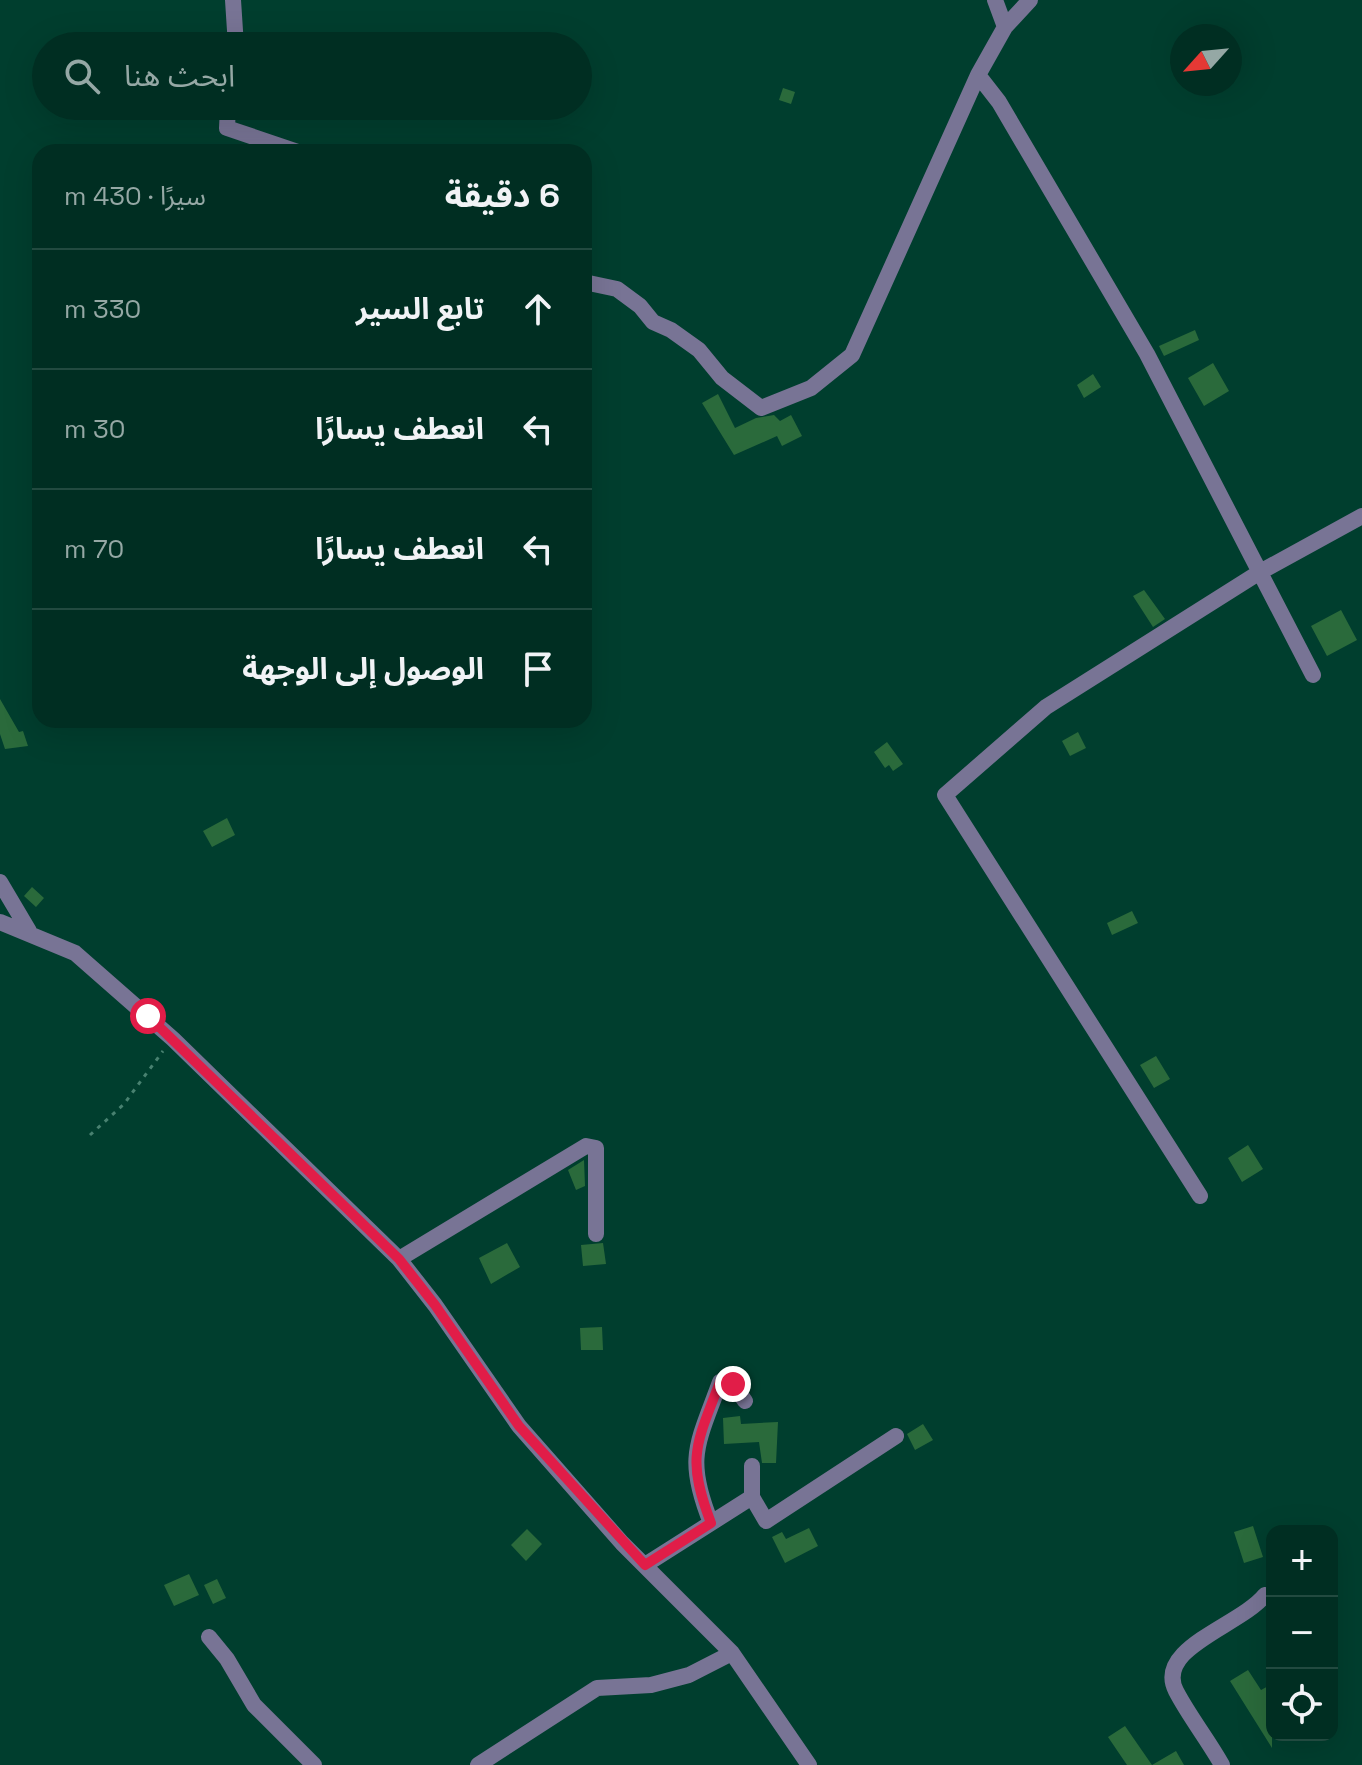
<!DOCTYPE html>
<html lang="ar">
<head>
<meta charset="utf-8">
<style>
	:root { --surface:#002e22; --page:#0a362a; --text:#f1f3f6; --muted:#95a8a5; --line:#224a40 }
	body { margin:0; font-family:"Space Grotesk","Noto Sans Arabic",sans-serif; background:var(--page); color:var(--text); direction:rtl }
	.controls { position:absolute; right:24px; bottom:24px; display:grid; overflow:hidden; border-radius:16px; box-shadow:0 8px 32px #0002 }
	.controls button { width:72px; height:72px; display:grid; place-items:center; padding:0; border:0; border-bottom:2px solid var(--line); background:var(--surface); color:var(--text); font:40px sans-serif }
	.compass { position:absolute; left:1170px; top:24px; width:72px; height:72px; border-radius:50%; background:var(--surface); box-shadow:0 8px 32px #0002; rotate:243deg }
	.stop { position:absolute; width:24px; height:24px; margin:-18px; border:6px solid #e11d48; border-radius:50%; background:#fff }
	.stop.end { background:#e11d48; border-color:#fff; box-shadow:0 2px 8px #0008 }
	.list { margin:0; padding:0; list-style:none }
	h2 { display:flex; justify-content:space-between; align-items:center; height:104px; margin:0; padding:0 32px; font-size:34px }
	h2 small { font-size:26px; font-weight:400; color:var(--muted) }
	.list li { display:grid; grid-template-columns:52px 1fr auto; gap:24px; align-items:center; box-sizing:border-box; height:120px; padding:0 32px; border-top:2px solid var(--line) }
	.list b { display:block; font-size:30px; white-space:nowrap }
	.list em { font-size:26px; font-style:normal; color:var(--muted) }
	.icon { flex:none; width:44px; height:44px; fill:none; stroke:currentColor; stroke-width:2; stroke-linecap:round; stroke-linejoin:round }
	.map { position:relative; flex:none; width:1362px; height:1765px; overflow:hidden; direction:ltr }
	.search { position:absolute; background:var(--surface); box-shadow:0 8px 32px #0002; left:32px; top:32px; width:560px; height:88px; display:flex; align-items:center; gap:20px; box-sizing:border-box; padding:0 28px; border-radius:44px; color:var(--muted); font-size:30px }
	.panel { position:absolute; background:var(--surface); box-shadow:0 8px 32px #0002; left:32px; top:144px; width:560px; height:584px; border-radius:24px; direction:rtl }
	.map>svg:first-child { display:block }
	.building { fill:#2a6a3b }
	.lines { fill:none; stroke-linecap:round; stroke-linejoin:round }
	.path { stroke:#488170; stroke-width:3; stroke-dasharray:4 6; stroke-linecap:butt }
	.minor { stroke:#787495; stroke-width:16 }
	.route { stroke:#e11d48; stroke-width:10 }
</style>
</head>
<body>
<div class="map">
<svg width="1362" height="1765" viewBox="0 0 1362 1765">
	<rect width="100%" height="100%" fill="#003e2e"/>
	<path class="building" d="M783,88L795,92L791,104L779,100Z
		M1195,330L1199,340L1164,356L1159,346Z
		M1213,363L1229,391L1204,406L1188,378Z
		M1093,374L1101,387L1084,398L1077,385Z
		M718,394L735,428L756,418L774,415L780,421L791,415L802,436L782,446L777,436L734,455L702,403Z
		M1144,590L1165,619L1153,627L1133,596Z
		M1341,610L1357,640L1327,656L1311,626Z
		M0,699L19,732L23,731L28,746L5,749L0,734Z
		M1078,732L1086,748L1070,756L1062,741Z
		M887,742L903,764L893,771L889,765L885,768L874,752Z
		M227,818L235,835L212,847L203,831Z
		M32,887L44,898L36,907L24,896Z
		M1132,911L1138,923L1112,935L1107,923Z
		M1156,1056L1170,1079L1154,1088L1140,1065Z
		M1248,1145L1263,1169L1242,1182L1228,1158Z
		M584,1160L585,1186L576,1190L568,1170Z
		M507,1243L520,1267L491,1284L479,1258Z
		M603,1243L606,1264L583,1266L581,1245Z
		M602,1327L603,1350H581L580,1328Z
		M740,1416L741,1424L778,1422L776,1463H762L759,1442L724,1444L723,1418Z
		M923,1424L933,1440L915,1450L907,1434Z
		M1253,1526L1263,1557L1244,1563L1234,1532Z
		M809,1528L818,1546L785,1563L772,1537L782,1532L786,1539Z
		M527,1529L542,1544L526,1561L511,1545Z
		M189,1574L199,1595L174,1606L164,1585Z
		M217,1579L226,1598L213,1604L204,1585Z
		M1248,1670L1261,1690L1272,1684V1748L1230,1681Z
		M1125,1726L1152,1765H1127L1108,1737Z
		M1176,1751L1184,1765H1152Z"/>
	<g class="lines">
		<path class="path" d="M90,1135L124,1104L163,1051"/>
		<path class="minor" d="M233,0L236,46
			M995,0L1005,27L978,75L999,102L1147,354L1313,675
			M1005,27L1030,0
			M228,106L227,128L298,152
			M584,282L617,289L640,306L653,322L671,330L699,350L722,378L761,408L811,388L852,355L978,75
			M0,882L29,931
			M0,922L75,953L173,1039L399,1259L435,1305L519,1426L622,1543L732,1653L809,1765
			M1200,1196L945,795L1046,707L1260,572L1362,516
			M399,1259L586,1146L596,1148V1234
			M752,1466V1497
			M711,1523C685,1458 697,1445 720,1382L733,1384L745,1401
			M645,1565L752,1497L766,1521L896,1436
			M209,1637L227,1659L254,1705L314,1765
			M478,1765L597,1688L651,1685L689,1675L732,1653
			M1222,1765C1208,1740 1189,1716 1176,1691C1154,1648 1240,1626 1265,1595"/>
	</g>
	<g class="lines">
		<path class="route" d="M148,1016L399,1259L435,1305L519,1426L645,1565L711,1523C686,1458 696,1445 720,1382L733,1384"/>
	</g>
</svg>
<div class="controls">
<button>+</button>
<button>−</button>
<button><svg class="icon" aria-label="locate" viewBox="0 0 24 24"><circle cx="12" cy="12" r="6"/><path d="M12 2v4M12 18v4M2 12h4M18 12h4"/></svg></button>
</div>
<svg class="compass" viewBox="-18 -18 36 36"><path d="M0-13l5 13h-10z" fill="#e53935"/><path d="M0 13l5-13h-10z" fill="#95a8a5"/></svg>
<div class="stop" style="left:148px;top:1016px"></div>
<div class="stop end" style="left:733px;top:1384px"></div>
<div class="search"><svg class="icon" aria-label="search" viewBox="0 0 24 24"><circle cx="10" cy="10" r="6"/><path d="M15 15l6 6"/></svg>ابحث هنا</div>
<section class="panel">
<h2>6 دقيقة<small>سيرًا · 430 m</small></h2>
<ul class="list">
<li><svg class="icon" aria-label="ahead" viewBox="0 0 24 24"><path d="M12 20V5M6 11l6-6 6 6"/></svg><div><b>تابع السير</b></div><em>330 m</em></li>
<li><svg class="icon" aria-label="left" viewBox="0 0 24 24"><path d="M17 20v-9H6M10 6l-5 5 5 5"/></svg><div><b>انعطف يسارًا</b></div><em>30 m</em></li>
<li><svg class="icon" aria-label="left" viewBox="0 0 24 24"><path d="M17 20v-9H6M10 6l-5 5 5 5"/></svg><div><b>انعطف يسارًا</b></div><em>70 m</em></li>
<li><svg class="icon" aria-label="arrive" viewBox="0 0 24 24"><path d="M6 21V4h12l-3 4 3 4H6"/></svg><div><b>الوصول إلى الوجهة</b></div></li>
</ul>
</section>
</div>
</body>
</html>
